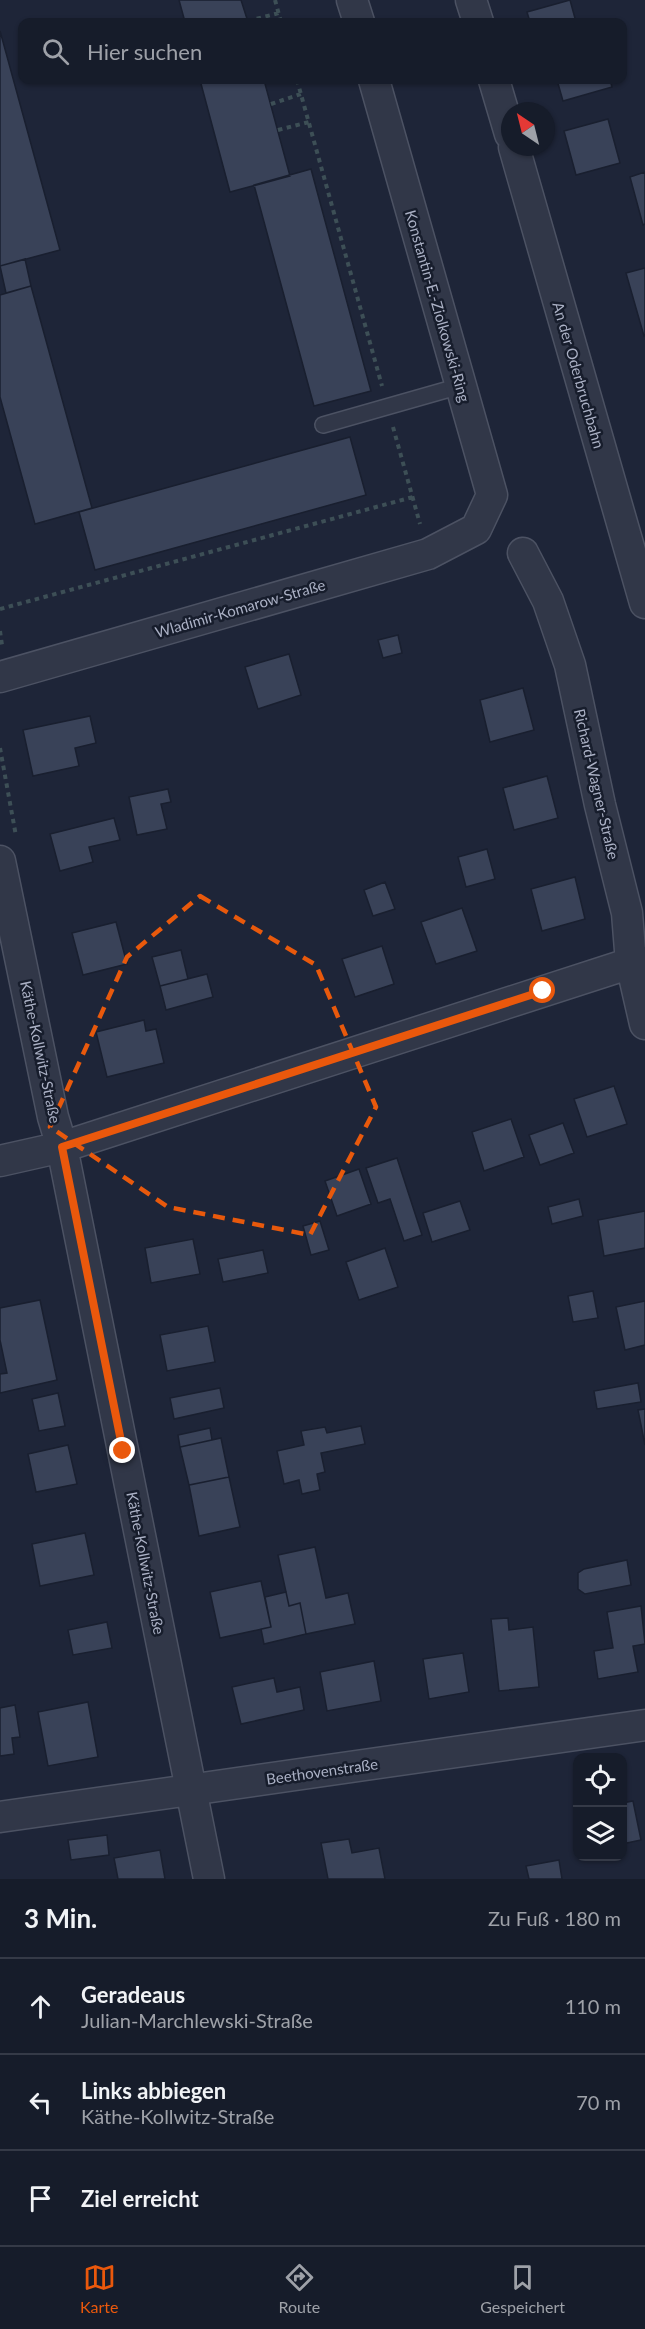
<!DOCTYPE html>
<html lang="de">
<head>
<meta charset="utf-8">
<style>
	:root { --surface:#161c2a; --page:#232936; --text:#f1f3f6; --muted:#9ea1a8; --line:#353a47; --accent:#ea580c }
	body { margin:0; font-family:Lato,sans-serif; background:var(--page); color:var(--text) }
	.controls { position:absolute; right:18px; bottom:18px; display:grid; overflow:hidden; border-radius:12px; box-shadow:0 2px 4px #0004 }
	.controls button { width:54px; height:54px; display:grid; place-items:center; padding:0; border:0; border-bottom:2px solid var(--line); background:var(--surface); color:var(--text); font:30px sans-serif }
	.compass { position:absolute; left:501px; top:102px; width:54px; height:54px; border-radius:50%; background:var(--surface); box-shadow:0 2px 4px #0004; rotate:325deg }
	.stop { position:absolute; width:18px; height:18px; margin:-14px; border:4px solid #ea580c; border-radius:50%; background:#fff }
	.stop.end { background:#ea580c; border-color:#fff; box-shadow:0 2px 6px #0008 }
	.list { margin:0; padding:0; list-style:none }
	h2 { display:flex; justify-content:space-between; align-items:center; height:78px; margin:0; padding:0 24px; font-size:26px }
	h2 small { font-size:20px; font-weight:400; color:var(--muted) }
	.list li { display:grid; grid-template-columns:39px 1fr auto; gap:18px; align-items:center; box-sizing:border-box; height:96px; padding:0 24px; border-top:2px solid var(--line) }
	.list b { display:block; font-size:22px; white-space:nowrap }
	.list p { margin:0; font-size:20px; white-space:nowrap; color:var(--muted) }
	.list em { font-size:20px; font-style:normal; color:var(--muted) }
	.icon { flex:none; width:33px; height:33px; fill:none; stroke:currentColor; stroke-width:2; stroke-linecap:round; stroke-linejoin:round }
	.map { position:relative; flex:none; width:645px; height:1879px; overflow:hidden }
	.search { position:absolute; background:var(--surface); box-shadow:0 2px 4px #0004; left:18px; right:18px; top:18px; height:66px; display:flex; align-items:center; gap:15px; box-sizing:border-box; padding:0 21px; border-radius:12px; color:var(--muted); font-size:22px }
	.sheet { height:366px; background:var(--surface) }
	nav { display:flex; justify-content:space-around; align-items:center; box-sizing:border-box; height:84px; border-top:2px solid var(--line); background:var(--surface); font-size:16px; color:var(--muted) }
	nav a { display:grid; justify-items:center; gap:3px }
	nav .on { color:var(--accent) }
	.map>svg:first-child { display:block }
	.building { fill:#394258; stroke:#191f2f; stroke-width:1.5 }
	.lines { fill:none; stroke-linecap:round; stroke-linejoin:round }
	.lane-casing { stroke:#4c5263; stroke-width:18 }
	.street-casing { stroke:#4c5263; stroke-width:33 }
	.path { stroke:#3d4f56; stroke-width:4; stroke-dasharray:4.5 4.5; stroke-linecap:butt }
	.lane { stroke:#313748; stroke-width:15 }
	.street { stroke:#313748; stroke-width:30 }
	.route { stroke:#ea580c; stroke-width:8 }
	.marked { fill:none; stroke:#e8590c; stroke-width:4.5; stroke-dasharray:12 8; stroke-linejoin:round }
	.labels { text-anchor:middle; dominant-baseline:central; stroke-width:5; stroke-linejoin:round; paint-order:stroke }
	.street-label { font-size:15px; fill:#abb1c5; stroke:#171d2c }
</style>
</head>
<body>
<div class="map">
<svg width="645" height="1879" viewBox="0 0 645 1879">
	<rect width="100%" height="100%" fill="#1e2538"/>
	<path class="building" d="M179,0H241L248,22H185Z
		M570,0L576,22H530L527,12Z
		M0,31L60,250L0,266Z
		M200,80H264L290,176L230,192Z
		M557,80H610L612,87L563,101Z
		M608,119L620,163L576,175L564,131Z
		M311,169L371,391L314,406L254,185Z
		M645,172V224L643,225L630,177Z
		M25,259L31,286L6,293L0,266Z
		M645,268V335L644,336L626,273Z
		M31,286L92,508L35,524L0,397V295Z
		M350,437L366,495L95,570L79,512Z
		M398,635L402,653L383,658L378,640Z
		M289,654L301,695L258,709L245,667Z
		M523,688L534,730L490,742L480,700Z
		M90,716L96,743L75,748L79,766L33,776L23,730Z
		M547,776L558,818L514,830L503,788Z
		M168,789L171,802L161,804L167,829L137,835L129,797Z
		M114,818L120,840L89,847L93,862L60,871L50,834Z
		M487,849L495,879L466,887L458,857Z
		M575,877L585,919L542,931L531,889Z
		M385,882L395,909L373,916L364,890Z
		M462,908L477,951L436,964L421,922Z
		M116,922L127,964L83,975L72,933Z
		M382,946L394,984L355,997L342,959Z
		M181,950L188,979L160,986L152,957Z
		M207,974L213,997L166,1010L160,986Z
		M144,1020L146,1031L156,1029L164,1063L107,1077L96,1032Z
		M614,1086L627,1124L587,1137L574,1099Z
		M511,1119L524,1157L484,1171L472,1132Z
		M563,1123L574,1153L540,1165L529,1135Z
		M397,1158L422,1235L404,1241L390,1199L378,1203L366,1168Z
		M359,1169L371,1204L337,1216L325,1181Z
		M579,1199L583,1216L552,1224L548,1207Z
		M460,1201L470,1230L432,1242L423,1213Z
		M645,1211V1248L604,1256L598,1220Z
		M320,1221L329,1250L311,1255L303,1226Z
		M193,1239L200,1274L151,1283L145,1248Z
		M385,1248L398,1287L359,1300L346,1262Z
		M263,1250L268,1273L223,1282L218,1259Z
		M593,1291L598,1318L573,1322L568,1296Z
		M40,1300L57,1380L0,1393V1374L7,1373L0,1340V1308Z
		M645,1301V1345L625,1350L616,1307Z
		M208,1326L215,1362L167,1371L160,1335Z
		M638,1383L641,1402L597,1409L594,1391Z
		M220,1388L224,1408L174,1419L170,1398Z
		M58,1393L65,1426L39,1431L32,1399Z
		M645,1409V1445L638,1410Z
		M361,1426L365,1444L321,1453L325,1472L317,1474L320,1490L302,1494L299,1480L284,1484L277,1451L304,1445L301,1431L325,1427L327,1433Z
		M210,1428L212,1440L180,1447L178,1435Z
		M221,1438L229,1477L189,1485L180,1447Z
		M68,1445L77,1484L36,1492L28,1454Z
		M229,1477L240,1527L199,1536L189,1485Z
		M85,1533L94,1575L40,1586L32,1544Z
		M315,1547L326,1598L348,1593L355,1624L306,1634L300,1603L289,1606L278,1555Z
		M627,1560L631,1585L585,1594L578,1589V1573L584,1569Z
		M261,1581L271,1627L220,1638L210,1592Z
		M286,1592L289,1606L300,1603L306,1634L264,1644L261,1629L271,1627L265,1597Z
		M641,1606L645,1644L633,1646L638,1672L598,1679L594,1651L613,1648L607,1612Z
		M508,1618L509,1630L533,1627L539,1687L499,1691L491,1619Z
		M107,1622L112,1648L73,1655L68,1630Z
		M463,1653L469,1692L429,1699L423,1659Z
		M374,1661L381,1701L327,1711L320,1672Z
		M274,1678L277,1692L300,1687L304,1710L241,1724L232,1687Z
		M88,1702L98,1757L48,1766L38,1712Z
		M15,1705L20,1737L12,1738L14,1754L0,1756V1708Z
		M633,1801L641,1840L622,1844V1803Z
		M107,1835L109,1855L71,1860L68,1840Z
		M349,1839L352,1853L379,1848L385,1879H328L321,1843Z
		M160,1850L165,1879H118L114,1858Z
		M559,1860L562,1879H529L526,1866Z"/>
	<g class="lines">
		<defs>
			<path id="lane" d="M323,425L460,386"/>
			<path id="street" d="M352,0L359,22
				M471,0L478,22
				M494,80L510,134
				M514,147L645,603
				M523,553L548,601L570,665L600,805L627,913L631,963L645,1024
				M0,677L428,554L476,529L492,495L374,80
				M0,861L53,1117L62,1147L209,1879
				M0,1161L62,1147L631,963L645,962
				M0,1817L645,1725"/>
		</defs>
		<use href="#lane" class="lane-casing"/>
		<use href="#street" class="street-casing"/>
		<path class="path" d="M275,0L281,22
			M248,21L279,13
			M297,80L382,386
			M271,104L301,94
			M278,130L309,122
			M393,427L420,524
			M0,609L413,497
			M0,631L2,645
			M0,748L16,836"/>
		<use href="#lane" class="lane"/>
		<use href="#street" class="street"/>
	</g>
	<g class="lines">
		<path class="route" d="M123,1451L62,1147L543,991"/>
	</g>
	<path class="marked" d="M200,896L316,965L376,1107L310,1235L168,1207L50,1127L127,957Z"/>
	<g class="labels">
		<g class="street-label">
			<text transform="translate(438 306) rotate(74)">Konstantin-E.-Ziolkowski-Ring</text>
			<text transform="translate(579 375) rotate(74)">An der Oderbruchbahn</text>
			<text transform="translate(240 608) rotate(-16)">Wladimir-Komarow-Straße</text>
			<text transform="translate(597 784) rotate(77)">Richard-Wagner-Straße</text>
			<text transform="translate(41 1052) rotate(78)">Käthe-Kollwitz-Straße</text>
			<text transform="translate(146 1563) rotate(79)">Käthe-Kollwitz-Straße</text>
			<text transform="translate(322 1771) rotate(-8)">Beethovenstraße</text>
		</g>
	</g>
</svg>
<div class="controls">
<button><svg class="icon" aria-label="locate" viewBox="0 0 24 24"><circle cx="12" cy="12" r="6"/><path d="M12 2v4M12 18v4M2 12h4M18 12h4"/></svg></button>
<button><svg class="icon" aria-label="layers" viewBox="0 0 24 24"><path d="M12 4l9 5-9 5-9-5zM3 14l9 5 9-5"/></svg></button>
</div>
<svg class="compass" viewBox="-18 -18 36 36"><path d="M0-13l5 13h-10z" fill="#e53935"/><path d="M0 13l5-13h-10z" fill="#9ea1a8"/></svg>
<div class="stop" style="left:543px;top:991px"></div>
<div class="stop end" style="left:123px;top:1451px"></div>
<div class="search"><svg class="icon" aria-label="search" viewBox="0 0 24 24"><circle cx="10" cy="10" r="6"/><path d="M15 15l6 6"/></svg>Hier suchen</div>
</div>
<section class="sheet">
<h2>3 Min.<small>Zu Fuß · 180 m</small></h2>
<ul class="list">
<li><svg class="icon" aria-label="ahead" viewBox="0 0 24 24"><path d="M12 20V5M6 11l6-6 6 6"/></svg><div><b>Geradeaus</b><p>Julian-Marchlewski-Straße</p></div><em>110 m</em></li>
<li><svg class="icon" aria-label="left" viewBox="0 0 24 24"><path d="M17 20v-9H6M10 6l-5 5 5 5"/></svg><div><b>Links abbiegen</b><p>Käthe-Kollwitz-Straße</p></div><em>70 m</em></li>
<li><svg class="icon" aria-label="arrive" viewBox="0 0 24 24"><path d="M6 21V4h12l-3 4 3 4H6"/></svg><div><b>Ziel erreicht</b></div></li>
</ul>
</section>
<nav>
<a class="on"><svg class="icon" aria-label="map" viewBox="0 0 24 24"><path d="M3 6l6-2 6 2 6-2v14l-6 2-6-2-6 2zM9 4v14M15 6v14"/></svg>Karte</a>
<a><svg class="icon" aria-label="directions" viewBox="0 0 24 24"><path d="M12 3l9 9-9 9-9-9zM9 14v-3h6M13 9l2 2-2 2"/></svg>Route</a>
<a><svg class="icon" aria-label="saved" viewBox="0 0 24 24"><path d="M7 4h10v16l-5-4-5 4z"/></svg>Gespeichert</a>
</nav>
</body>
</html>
